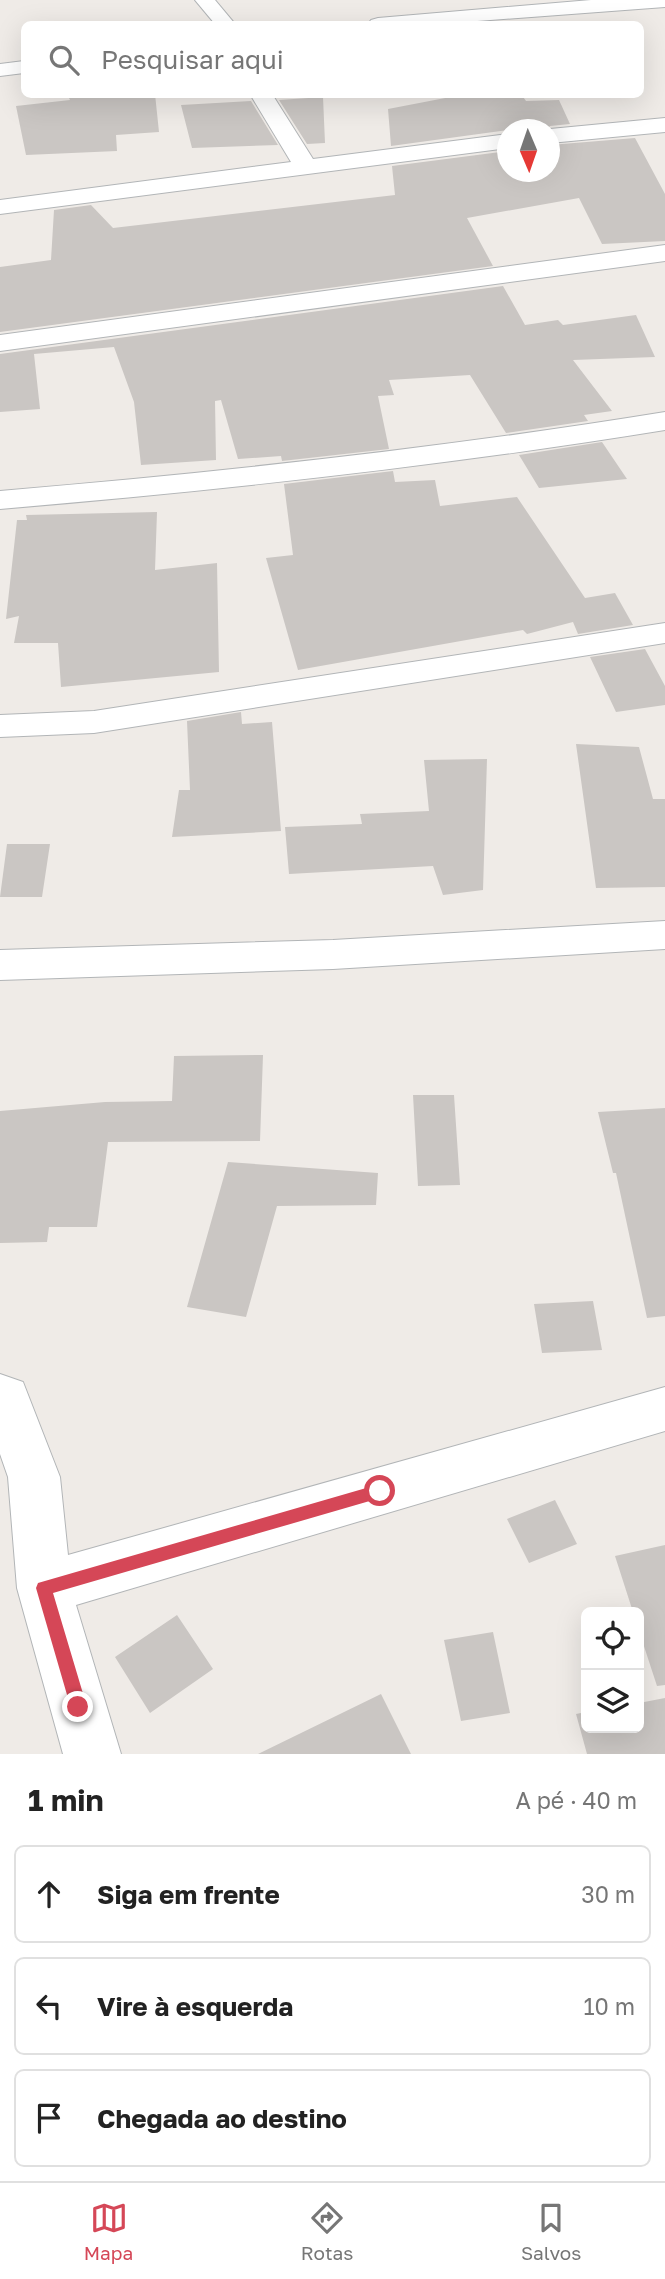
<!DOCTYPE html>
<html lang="pt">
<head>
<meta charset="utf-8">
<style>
	:root { --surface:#fff; --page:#f2f2f2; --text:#222; --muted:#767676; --line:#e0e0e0; --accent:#d54757 }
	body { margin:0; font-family:"Golos Text",sans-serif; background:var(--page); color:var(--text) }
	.controls { position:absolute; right:21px; bottom:21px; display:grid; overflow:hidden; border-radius:10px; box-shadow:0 7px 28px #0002 }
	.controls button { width:63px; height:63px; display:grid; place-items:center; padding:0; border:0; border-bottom:2px solid var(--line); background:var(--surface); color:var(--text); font:35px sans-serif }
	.compass { position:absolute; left:497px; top:119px; width:63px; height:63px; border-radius:50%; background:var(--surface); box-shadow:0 7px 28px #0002; rotate:178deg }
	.stop { position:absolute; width:21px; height:21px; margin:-16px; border:5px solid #d54757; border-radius:50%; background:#fff }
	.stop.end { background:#d54757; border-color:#fff; box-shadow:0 2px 7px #0008 }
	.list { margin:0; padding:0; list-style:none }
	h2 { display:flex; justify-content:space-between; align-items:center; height:91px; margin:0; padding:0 28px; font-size:30px }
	h2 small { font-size:23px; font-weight:400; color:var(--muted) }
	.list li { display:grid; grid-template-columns:46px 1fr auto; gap:21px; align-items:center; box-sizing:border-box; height:98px; margin:0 14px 14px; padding:0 14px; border:2px solid var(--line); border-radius:10px }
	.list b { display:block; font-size:26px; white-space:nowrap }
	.list em { font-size:23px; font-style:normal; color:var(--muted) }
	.icon { flex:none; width:38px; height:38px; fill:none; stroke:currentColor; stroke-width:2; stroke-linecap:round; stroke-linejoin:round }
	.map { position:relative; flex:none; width:665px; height:1754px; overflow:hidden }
	.search { position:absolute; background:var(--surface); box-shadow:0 7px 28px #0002; left:21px; right:21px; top:21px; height:77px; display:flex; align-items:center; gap:18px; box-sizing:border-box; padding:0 24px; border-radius:10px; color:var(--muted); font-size:26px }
	.sheet { height:427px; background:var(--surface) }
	nav { display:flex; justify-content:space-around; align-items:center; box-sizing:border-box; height:98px; border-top:2px solid var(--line); background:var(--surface); font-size:19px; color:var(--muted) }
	nav a { display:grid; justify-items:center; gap:4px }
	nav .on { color:var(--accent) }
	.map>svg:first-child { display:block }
	.building { fill:#cac6c3 }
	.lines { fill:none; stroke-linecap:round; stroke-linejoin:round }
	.minor-casing { stroke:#b2b5b7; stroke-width:2 }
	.minor { fill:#fff; fill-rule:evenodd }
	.route { fill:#d54757 }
</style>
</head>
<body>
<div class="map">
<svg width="665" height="1754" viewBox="0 0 665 1754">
	<rect width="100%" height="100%" fill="#efebe7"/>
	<path class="building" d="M83,94H155L159,132L116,135L117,151L26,155L16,106L70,100L68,96Z
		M466,94H521L526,101L559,100L570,124L550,126L547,130H508L391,146L388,109Z
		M323,97L325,143L307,144L279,100Z
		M251,101L278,145L192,148L181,105Z
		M635,138L665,194V241L602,244L579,198L467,218L493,266L0,332V267L51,260L54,210L91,205L113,228L395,195L392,166L508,151V172H550V145Z
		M503,286L525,325L558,320L563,325L636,315L655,357L573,360L612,411L584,415L588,421L506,433L470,375L389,380L394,395L378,396L389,449L282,461L281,456L238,459L221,400L215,401L216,460L141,465L134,402L114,347L34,354L40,409L0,412V354Z
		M602,442L627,479L539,488L519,455Z
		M393,471L395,482L435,480L440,506L517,497L585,598L615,593L633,625L578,634L573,622L527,634L523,630L298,670L266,558L293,555L284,484Z
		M157,512L155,570L217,563L219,672L61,687L58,643H14L19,616L6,619L17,520H27L26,515Z
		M645,649L665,686V705L616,712L590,657Z
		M241,712L242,724L272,722L281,831L172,837L179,790H190L187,721Z
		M576,744L639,747L653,799H665V887L596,888Z
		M487,759L483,890L443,895L433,866L289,874L285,827L362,824L360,814L429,811L424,760Z
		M7,844H50L42,897H0Z
		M263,1055L260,1141L108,1142L97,1227H49L47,1242L0,1243V1111L105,1102L172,1101L174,1056Z
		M413,1095H454L460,1185L418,1186Z
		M665,1108V1316L647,1318L616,1173H613L598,1112Z
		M228,1162L378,1173L376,1205L277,1206L246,1317L187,1307Z
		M593,1301L602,1350L542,1353L534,1304Z
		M555,1500L577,1544L529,1563L507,1519Z
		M665,1545V1685L657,1686L639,1631V1612H633L615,1556Z
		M177,1615L213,1669L150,1713L115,1657Z
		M493,1632L510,1713L461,1721L444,1640Z
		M381,1694L411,1754H258Z
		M665,1698V1754H587L576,1714L586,1712V1728H639V1703Z"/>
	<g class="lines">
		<defs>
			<path id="minor" d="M195,0H215L235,24H215Z
				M591,0H665V7L438,24H368L371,20L378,18Z
				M24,61V73L0,76V64Z
				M250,94H272L313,159L508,134V148L0,214V200L291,162Z
				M665,118V132L550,143V129Z
				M665,245V261L0,351V335Z
				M665,412V430C444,466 223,490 0,509V491C223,472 444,448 665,412Z
				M665,623V643L94,733L0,737V715L94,711Z
				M665,921V949L333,969L0,980V950L333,940Z
				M0,1374L23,1382L60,1477L68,1555L665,1387V1431L76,1605L121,1754H63L17,1588L8,1477L0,1454Z"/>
		</defs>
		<use href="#minor" class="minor-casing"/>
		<use href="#minor" class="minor"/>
	</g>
	<path class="route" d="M380,1484L386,1486L388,1491L386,1496L380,1498L53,1593L87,1707L84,1712L78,1715L72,1712L36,1588L38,1583Z"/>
</svg>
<div class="controls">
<button><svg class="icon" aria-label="locate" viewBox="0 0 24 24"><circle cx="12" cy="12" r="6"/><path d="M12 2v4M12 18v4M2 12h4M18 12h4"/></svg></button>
<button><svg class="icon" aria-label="layers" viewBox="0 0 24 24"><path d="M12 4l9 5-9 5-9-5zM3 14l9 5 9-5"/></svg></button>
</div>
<svg class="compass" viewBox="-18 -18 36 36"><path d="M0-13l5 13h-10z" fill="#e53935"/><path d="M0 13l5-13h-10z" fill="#767676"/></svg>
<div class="stop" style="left:380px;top:1491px"></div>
<div class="stop end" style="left:78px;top:1707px"></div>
<div class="search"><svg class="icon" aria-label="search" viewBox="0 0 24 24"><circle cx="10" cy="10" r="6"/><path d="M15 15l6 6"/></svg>Pesquisar aqui</div>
</div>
<section class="sheet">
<h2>1 min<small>A pé · 40 m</small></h2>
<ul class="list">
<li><svg class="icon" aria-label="ahead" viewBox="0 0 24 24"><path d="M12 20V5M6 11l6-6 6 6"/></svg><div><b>Siga em frente</b></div><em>30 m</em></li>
<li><svg class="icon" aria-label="left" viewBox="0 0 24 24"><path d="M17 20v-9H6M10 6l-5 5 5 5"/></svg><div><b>Vire à esquerda</b></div><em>10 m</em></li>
<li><svg class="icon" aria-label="arrive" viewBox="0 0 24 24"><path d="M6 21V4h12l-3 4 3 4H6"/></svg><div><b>Chegada ao destino</b></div></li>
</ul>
</section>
<nav>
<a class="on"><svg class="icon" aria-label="map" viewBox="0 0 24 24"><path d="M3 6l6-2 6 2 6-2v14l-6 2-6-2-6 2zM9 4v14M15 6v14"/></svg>Mapa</a>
<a><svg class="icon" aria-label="directions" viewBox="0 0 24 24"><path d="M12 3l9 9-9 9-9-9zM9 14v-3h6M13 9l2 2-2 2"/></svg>Rotas</a>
<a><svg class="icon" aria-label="saved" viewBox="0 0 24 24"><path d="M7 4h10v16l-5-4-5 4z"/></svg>Salvos</a>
</nav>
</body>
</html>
